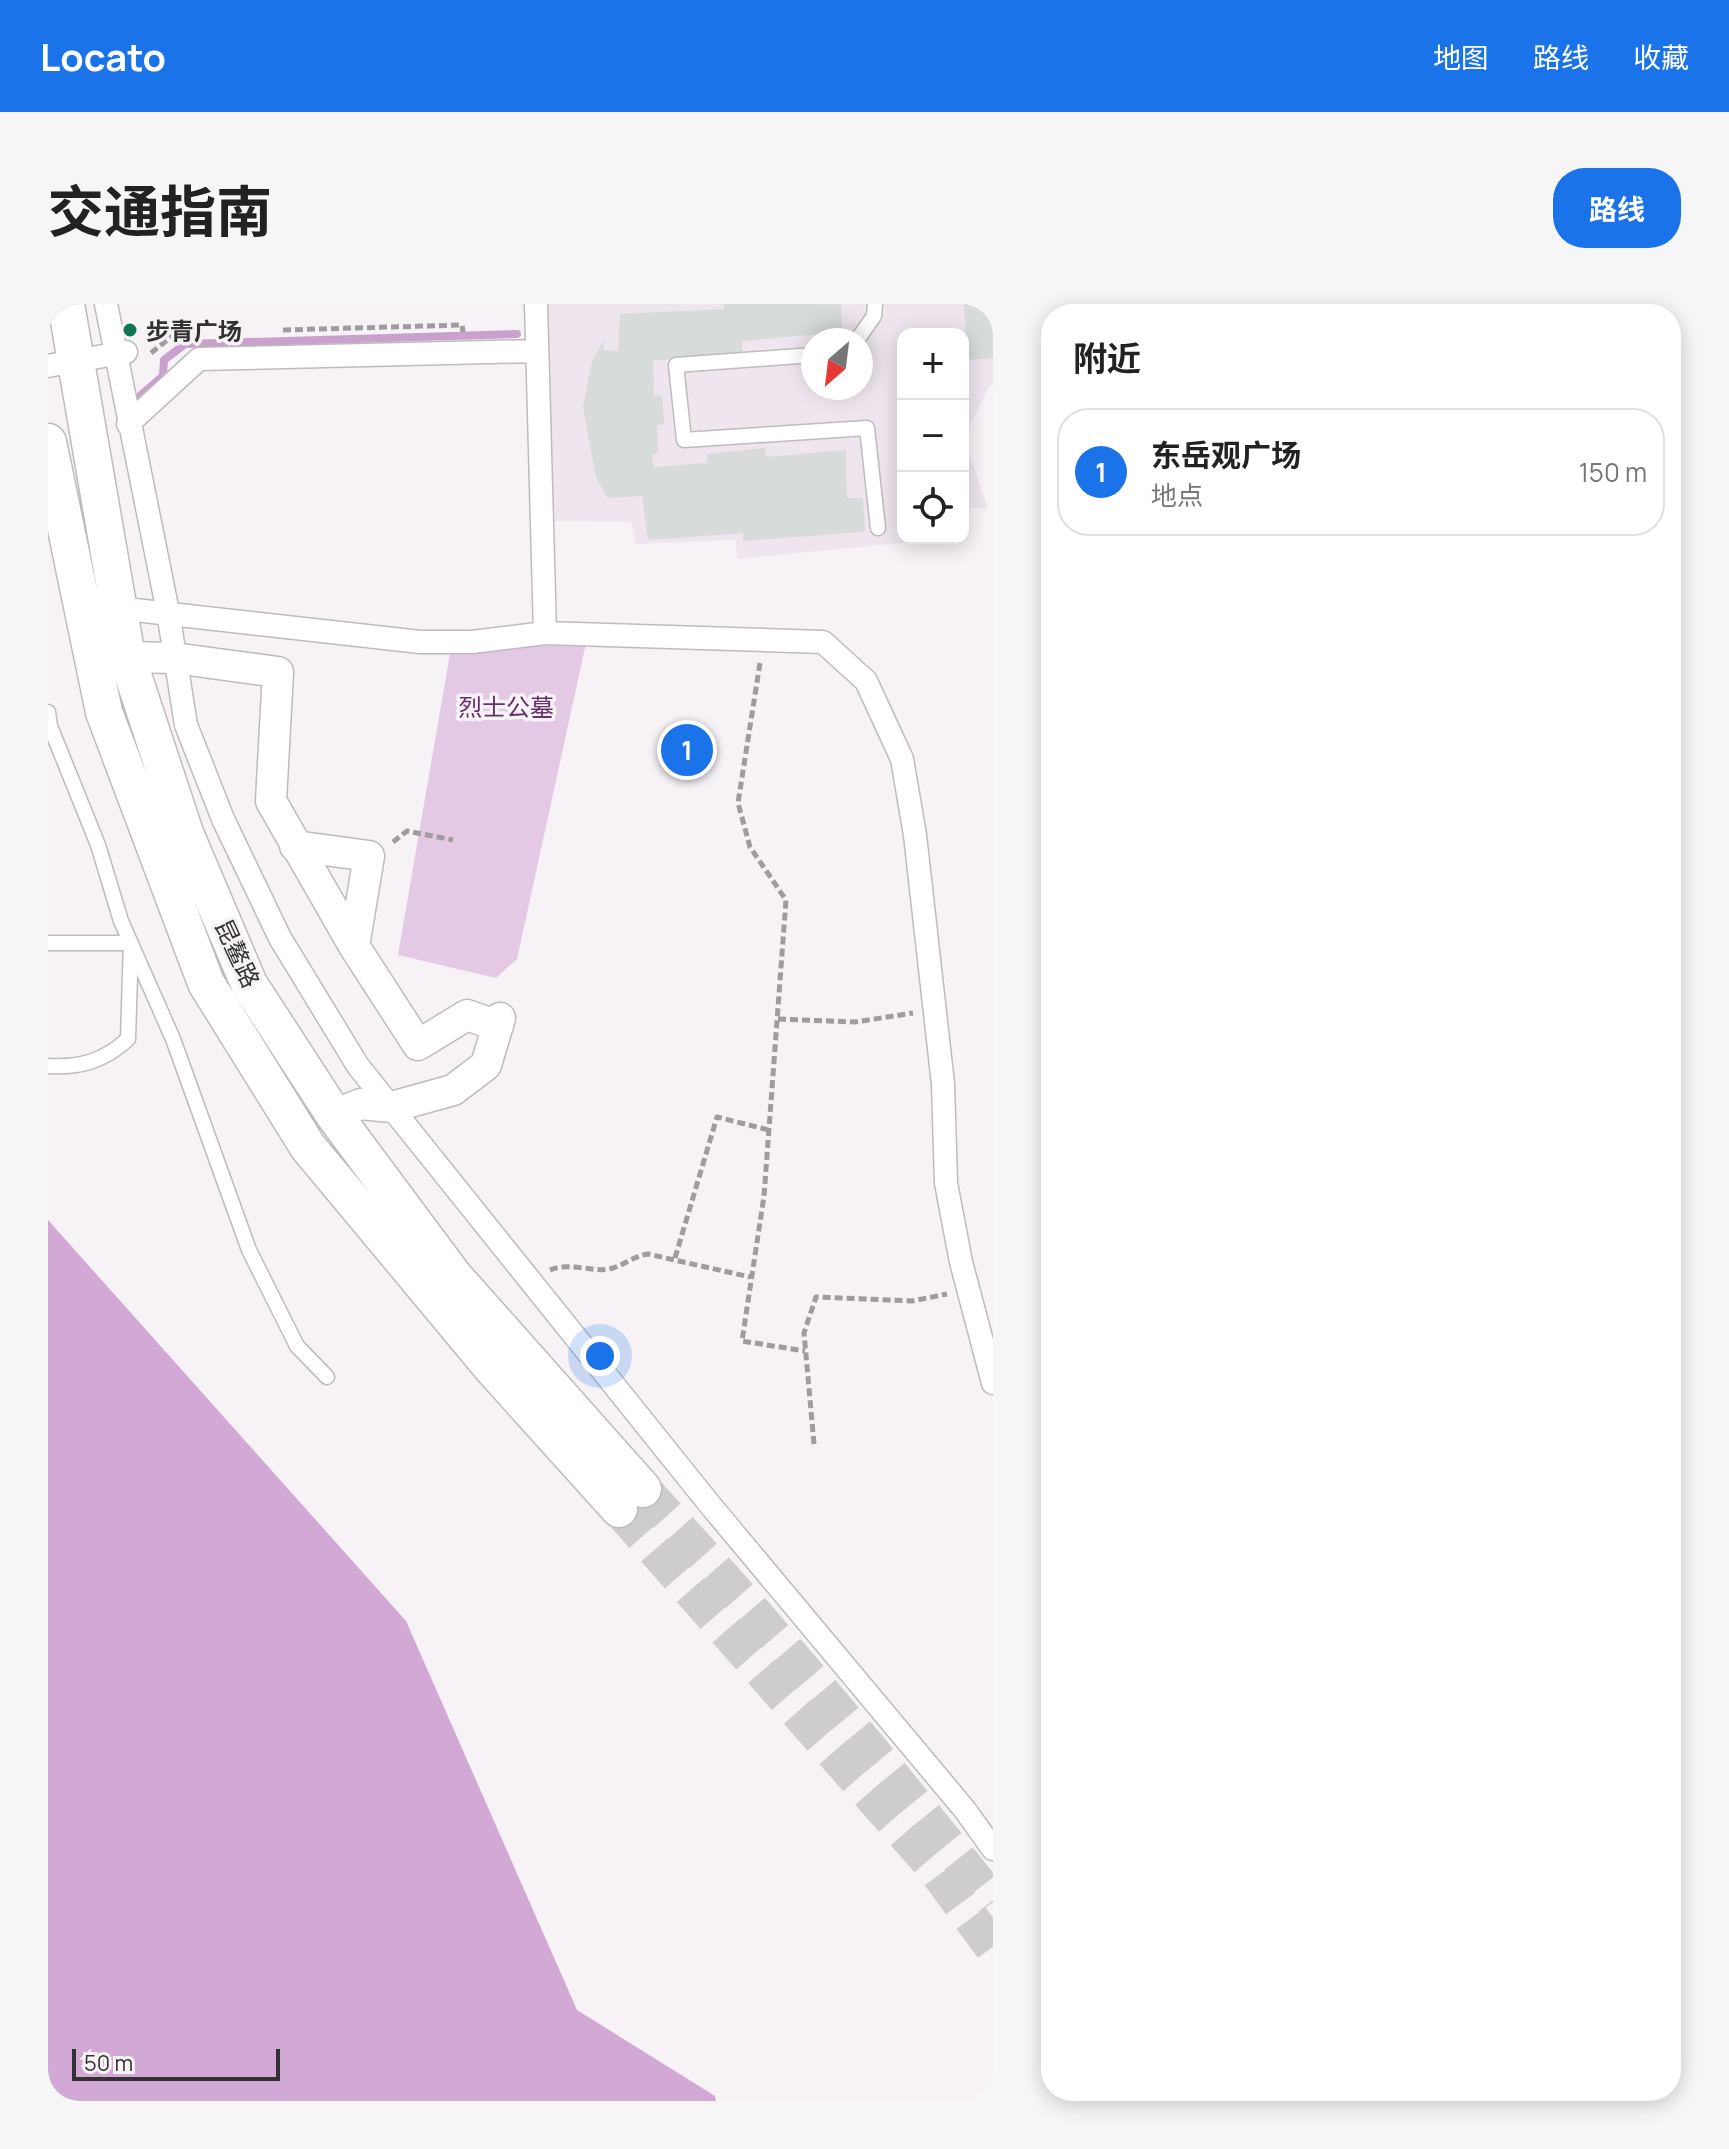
<!DOCTYPE html>
<html lang="zh">
<head>
<meta charset="utf-8">
<style>
	:root { --surface:#fff; --page:#f6f6f6; --text:#222; --muted:#767676; --line:#e0e0e0; --accent:#1a73e8 }
	body { margin:0; font-family:Manrope,"Noto Sans SC",sans-serif; background:var(--page); color:var(--text) }
	.controls { position:absolute; right:24px; top:24px; display:grid; overflow:hidden; border-radius:16px; box-shadow:0 4px 20px #0003 }
	.controls button { width:72px; height:72px; display:grid; place-items:center; padding:0; border:0; border-bottom:2px solid var(--line); background:var(--surface); color:var(--text); font:40px sans-serif }
	.compass { position:absolute; left:753px; top:24px; width:72px; height:72px; border-radius:50%; background:var(--surface); box-shadow:0 4px 20px #0003; rotate:208deg }
	.scale { position:absolute; left:24px; bottom:20px; width:208px; box-sizing:border-box; padding-left:8px; border:4px solid #333233; border-top:0; font-size:22px; line-height:28px; white-space:nowrap; color:#333233; -webkit-text-stroke:6px #f6f2f6; paint-order:stroke }
	.you { position:absolute; left:552px; top:1052px; width:28px; height:28px; margin:-20px; border:6px solid #fff; border-radius:50%; background:#1a73e8; box-shadow:0 0 0 12px #1a73e833 }
	.badge { display:grid; place-items:center; width:52px; height:52px; border-radius:50%; background:var(--accent); color:#fff; font-size:26px; font-weight:700 }
	.pin { position:absolute; translate:-50% -50%; border:4px solid #fff; box-shadow:0 2px 8px #0006 }
	.list { margin:0; padding:0; list-style:none }
	h2 { display:flex; justify-content:space-between; align-items:center; height:104px; margin:0; padding:0 32px; font-size:34px }
	h2 small { font-size:26px; font-weight:400; color:var(--muted) }
	.list li { display:grid; grid-template-columns:52px 1fr auto; gap:24px; align-items:center; box-sizing:border-box; height:128px; margin:0 16px 16px; padding:0 16px; border:2px solid var(--line); border-radius:32px }
	.list b { display:block; font-size:30px; white-space:nowrap }
	.list p { margin:0; font-size:26px; white-space:nowrap; color:var(--muted) }
	.list em { font-size:26px; font-style:normal; color:var(--muted) }
	.icon { flex:none; width:44px; height:44px; fill:none; stroke:currentColor; stroke-width:2; stroke-linecap:round; stroke-linejoin:round }
	.map { position:relative; flex:none; width:945px; height:1797px; overflow:hidden; border-radius:32px }
	header { display:flex; align-items:center; gap:48px; box-sizing:border-box; height:112px; padding:0 40px; background:var(--accent); color:#fff }
	header strong { font-size:38px }
	nav { display:flex; gap:44px; margin-inline-start:auto; font-size:28px }
	.intro { display:flex; align-items:center; justify-content:space-between; box-sizing:border-box; height:192px; padding:0 48px }
	h1 { margin:0; font-size:56px }
	.button { padding:20px 36px; border-radius:32px; background:var(--accent); color:#fff; font-size:28px; font-weight:700 }
	main { display:flex; gap:48px; padding:0 48px }
	aside { flex:1; background:var(--surface); border-radius:32px; box-shadow:0 4px 20px #0003 }
	.map>svg:first-child { display:block }
	.built { fill:#eee5ee; fill-rule:evenodd }
	.green { fill:#e4c9e5 }
	.forest { fill:#d2a8d4 }
	.lines { fill:none; stroke-linecap:round; stroke-linejoin:round }
	.stream { stroke:#caa1cc; stroke-width:8 }
	.building { fill:#d7dbd9 }
	.tertiary-tunnel { stroke:#cfcccf; stroke-width:36; stroke-dasharray:36 18; stroke-linecap:butt }
	.service-casing { stroke:#bebbbf; stroke-width:17 }
	.pedestrian-casing { stroke:#bebbbf; stroke-width:25 }
	.minor-casing { stroke:#bebbbf; stroke-width:33 }
	.tertiary-casing { stroke:#bebbbf; stroke-width:39 }
	.path { stroke:#9f9c9f; stroke-width:5; stroke-dasharray:8 4; stroke-linecap:butt }
	.service { stroke:#fff; stroke-width:14 }
	.pedestrian { stroke:#fff; stroke-width:22 }
	.minor { stroke:#fff; stroke-width:30 }
	.tertiary { stroke:#fff; stroke-width:36 }
	.poi-dot { fill:#0f7852; stroke:#f6f2f6; stroke-width:3 }
	.labels { text-anchor:middle; dominant-baseline:central; stroke-width:7; stroke-linejoin:round; paint-order:stroke }
	.poi-label { font-size:24px; font-weight:bold; fill:#333233; stroke:#f6f2f6; text-anchor:start }
	.park-label { font-size:24px; fill:#653269; stroke:#f6f2f6 }
	.street-label { font-size:24px; fill:#333233; stroke:#f6f2f6 }
</style>
</head>
<body>
<header>
<strong>Locato</strong>
<nav><a>地图</a><a>路线</a><a>收藏</a></nav>
</header>
<div class="intro"><h1>交通指南</h1><a class="button">路线</a></div>
<main>
<div class="map">
<svg width="945" height="1797" viewBox="0 0 945 1797">
	<rect width="100%" height="100%" fill="#f6f2f6"/>
	<path class="built" d="M497,0H945V81L941,82L916,134L940,205L915,203V30H855V234L883,236L689,255L688,236L588,240L583,218L500,217ZM765,36H813V84H765Z"/>
	<path class="green" d="M540,330L469,655L448,674L350,651L404,338Z"/>
	<path class="forest" d="M0,916L358,1317L529,1706L667,1792L668,1797H0Z"/>
	<g class="lines">
		<path class="stream" d="M85,98L115,72L116,56L137,40L469,30"/>
	</g>
	<path class="building" d="M676,0H793L794,28L694,37V48L605,57L606,92L614,91L616,120L609,121L610,149L604,150L605,163L659,159V150L717,144L718,153L798,146L799,194H815L817,228L695,237V229L600,236L594,192L560,194L548,174L535,103L544,57L556,36L555,46L570,47L572,10L676,5Z
		M916,0H945V54L919,56Z"/>
	<g class="lines">
		<path class="tertiary-tunnel" d="M595,1185C717,1318 834,1456 945,1598
			M571,1205L885,1562L945,1644"/>
		<defs>
			<path id="service" d="M809,36L826,12L827,0
				M765,51L628,61L636,136L819,124L830,224
				M0,408L2,422L50,541L73,617L125,735L201,946L249,1042L279,1073
				M0,639H83L80,735C56,757 32,764 0,762"/>
			<path id="pedestrian" d="M58,0L120,308L138,421L175,515L232,634L310,762L663,1202L917,1506L945,1545
				M488,0L497,329L775,338L818,377L854,455L867,531L895,780L898,879L913,958L945,1079
				M0,62L78,48
				M80,120L151,55L488,47
				M69,304L372,338H424L497,329"/>
			<path id="minor" d="M79,353L126,354L230,368L223,497L306,642L321,552L247,542
				M306,642L370,741L419,711L450,722
				M286,811L313,800L344,803L405,786L438,761L452,714"/>
			<path id="tertiary" d="M18,0L79,353L137,529L201,680L286,811L405,971L595,1185
				M0,138L56,408L158,679L260,843L444,1064L571,1205"/>
		</defs>
		<use href="#service" class="service-casing"/>
		<use href="#pedestrian" class="pedestrian-casing"/>
		<use href="#minor" class="minor-casing"/>
		<use href="#tertiary" class="tertiary-casing"/>
		<path class="path" d="M235,26L414,21L415,28
			M103,49L129,28H153
			M712,359L690,499L702,543L738,596L716,892L694,1037L757,1047
			M345,538L359,527L405,536
			M730,715L807,718L865,709
			M627,954L669,813L721,826
			M502,966C522,957 546,970 565,964C578,960 586,952 600,950L702,973
			M766,1140L756,1029L768,993L864,997L899,990"/>
		<use href="#service" class="service"/>
		<use href="#pedestrian" class="pedestrian"/>
		<use href="#minor" class="minor"/>
		<use href="#tertiary" class="tertiary"/>
	</g>
	<circle class="poi-dot" cx="82" cy="26" r="8"/>
	<g class="labels">
		<g class="poi-label">
			<text x="98" y="26">步青广场</text>
		</g>
		<g class="park-label">
			<text x="458" y="402">烈士公墓</text>
		</g>
		<g class="street-label">
			<text transform="translate(190 649) rotate(65)">昆鳌路</text>
		</g>
	</g>
</svg>
<div class="controls">
<button>+</button>
<button>−</button>
<button><svg class="icon" aria-label="locate" viewBox="0 0 24 24"><circle cx="12" cy="12" r="6"/><path d="M12 2v4M12 18v4M2 12h4M18 12h4"/></svg></button>
</div>
<svg class="compass" viewBox="-18 -18 36 36"><path d="M0-13l5 13h-10z" fill="#e53935"/><path d="M0 13l5-13h-10z" fill="#767676"/></svg>
<div class="scale">50 m</div>
<div class="you"></div>
<div class="pin badge" style="left:639px;top:446px">1</div>
</div>
<aside>
<h2>附近<small></small></h2>
<ul class="list">
<li><span class="badge">1</span><div><b>东岳观广场</b><p>地点</p></div><em>150 m</em></li>
</ul>
</aside>
</main>
</body>
</html>
